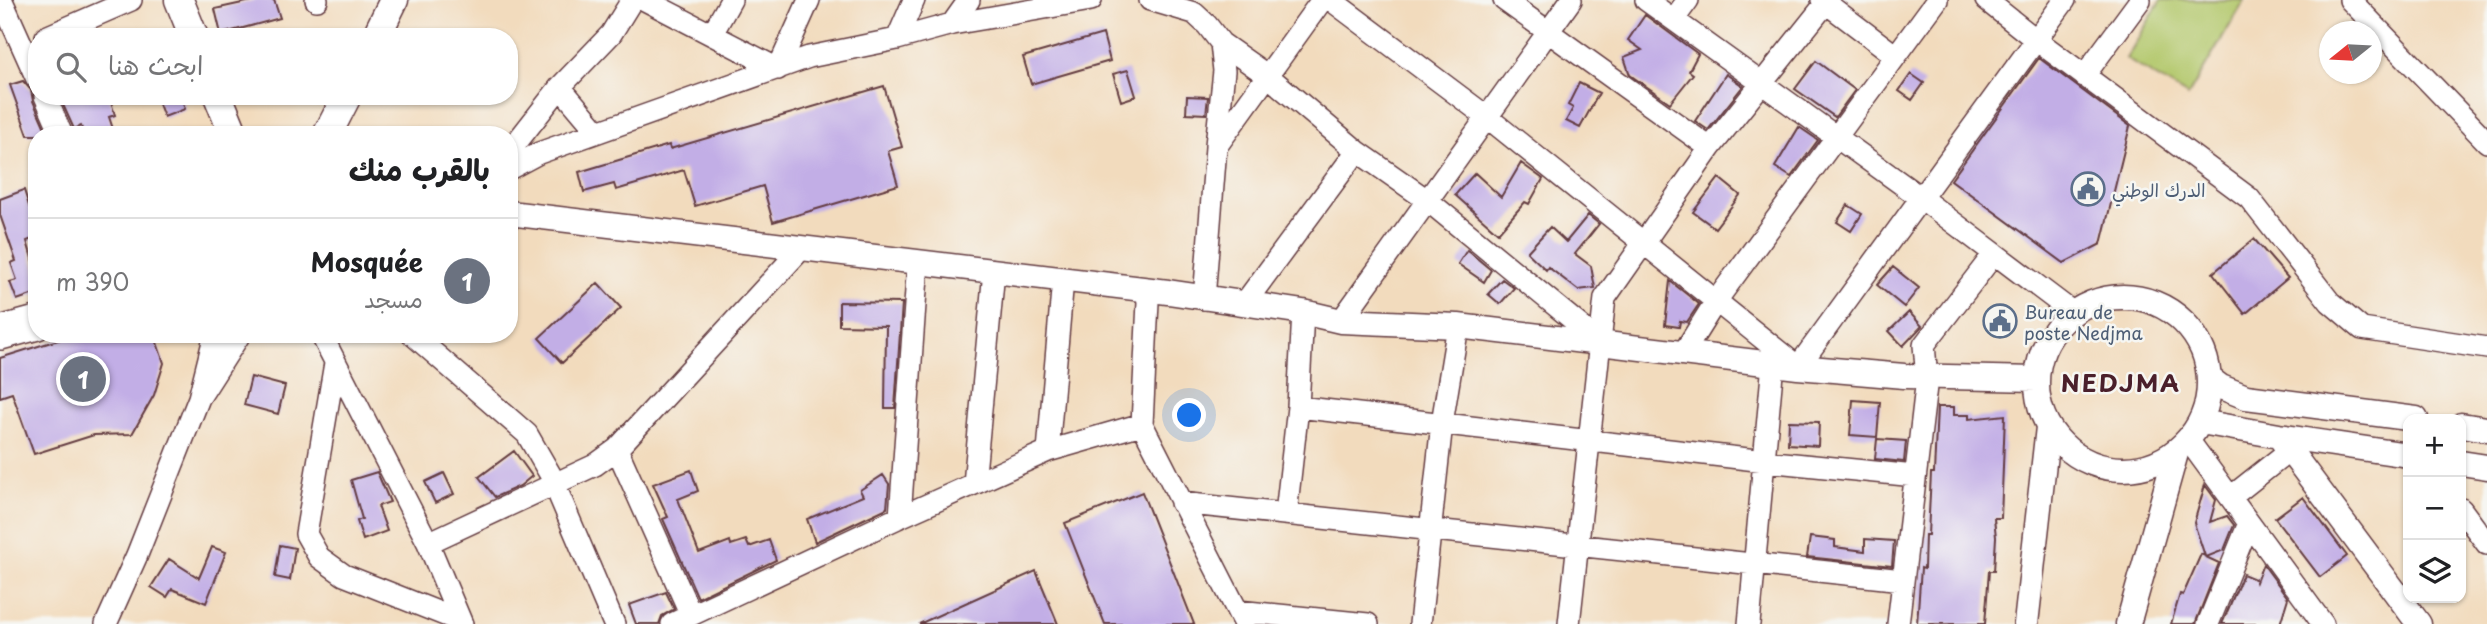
<!DOCTYPE html>
<html lang="ar">
<head>
<meta charset="utf-8">
<style>
	:root { --surface:#fff; --page:#f2f2f2; --text:#202124; --muted:#757577; --line:#e0e0e0; --accent:#c8321e }
	body { margin:0; font-family:"Playpen Sans","Playpen Sans Arabic",sans-serif; background:var(--page); color:var(--text); direction:rtl }
	.controls { position:absolute; right:21px; bottom:21px; display:grid; overflow:hidden; border-radius:14px; box-shadow:0 2px 5px #0004 }
	.controls button { width:63px; height:63px; display:grid; place-items:center; padding:0; border:0; border-bottom:2px solid var(--line); background:var(--surface); color:var(--text); font:35px sans-serif }
	.compass { position:absolute; left:2319px; top:21px; width:63px; height:63px; border-radius:50%; background:var(--surface); box-shadow:0 2px 5px #0004; rotate:252deg }
	.you { position:absolute; left:1190px; top:416px; width:24px; height:24px; margin:-18px; border:5px solid #fff; border-radius:50%; background:#1a73e8; box-shadow:0 0 0 10px #1a73e833 }
	.badge { display:grid; place-items:center; width:46px; height:46px; border-radius:50%; background:var(--accent); color:#fff; font-size:23px; font-weight:700 }
	.pin { position:absolute; translate:-50% -50%; border:4px solid #fff; box-shadow:0 2px 7px #0006 }
	.list { margin:0; padding:0; list-style:none }
	h2 { display:flex; justify-content:space-between; align-items:center; height:91px; margin:0; padding:0 28px; font-size:30px }
	h2 small { font-size:23px; font-weight:400; color:var(--muted) }
	.list li { display:grid; grid-template-columns:46px 1fr auto; gap:21px; align-items:center; box-sizing:border-box; height:126px; padding:0 28px; border-top:2px solid var(--line) }
	.list b { display:block; font-size:26px; white-space:nowrap }
	.list p { margin:0; font-size:23px; white-space:nowrap; color:var(--muted) }
	.list em { font-size:23px; font-style:normal; color:var(--muted) }
	.icon { flex:none; width:38px; height:38px; fill:none; stroke:currentColor; stroke-width:2; stroke-linecap:round; stroke-linejoin:round }
	.map { position:relative; flex:none; width:2487px; height:624px; overflow:hidden; direction:ltr }
	.search { position:absolute; background:var(--surface); box-shadow:0 2px 5px #0004; left:28px; top:28px; width:490px; height:77px; display:flex; align-items:center; gap:18px; box-sizing:border-box; padding:0 24px; border-radius:28px; color:var(--muted); font-size:26px }
	.panel { position:absolute; background:var(--surface); box-shadow:0 2px 5px #0004; left:28px; top:126px; width:490px; height:217px; border-radius:28px; direction:rtl }
	.map>svg:first-child { display:block }
	.green { fill:#b3c86c; stroke:#7e744c; stroke-width:2 }
	.building { fill:#c2aee6 }
	.lines { fill:none; stroke-linecap:round; stroke-linejoin:round }
	.minor-casing { stroke:#633b41; stroke-width:24 }
	.tertiary-casing { stroke:#633b41; stroke-width:27 }
	.secondary-casing { stroke:#633b41; stroke-width:31 }
	.trunk-casing { stroke:#633b41; stroke-width:36 }
	.minor { stroke:#fff; stroke-width:21 }
	.tertiary { stroke:#fff; stroke-width:24 }
	.secondary { stroke:#fff; stroke-width:28 }
	.trunk { stroke:#fff; stroke-width:33 }
	.labels { text-anchor:middle; dominant-baseline:central; stroke-width:5; stroke-linejoin:round; paint-order:stroke }
	.service-label { font-size:18px; fill:#4e5e75; stroke:#f6f6f2; text-anchor:start }
	.district-label { font-size:24px; font-weight:bold; letter-spacing:2px; fill:#4a1f2b; stroke:#f6f6f2 }
</style>
</head>
<body>
<div class="map">
<svg width="2487" height="624" viewBox="0 0 2487 624">
	<rect width="100%" height="100%" fill="#f6f6f2"/>
	<filter id="ink" filterUnits="userSpaceOnUse"><feTurbulence type="fractalNoise" baseFrequency=".0143" numOctaves="2"/><feDisplacementMap in="SourceGraphic" scale="14" xChannelSelector="R" yChannelSelector="G"/><feConvolveMatrix kernelMatrix="1 2 1 2 8 2 1 2 1" color-interpolation-filters="sRGB"/></filter>
	<filter id="wash" filterUnits="userSpaceOnUse"><feTurbulence type="fractalNoise" baseFrequency=".00686" numOctaves="4" result="noise"/><feDisplacementMap in="SourceGraphic" scale="28" xChannelSelector="R" yChannelSelector="G"/><feGaussianBlur stdDeviation="1.57" result="paint"/><feColorMatrix in="noise" values="0 0 0 0 0 0 0 0 0 0 0 0 0 0 0 0 0 1.4 0 .05"/><feComposite in="paint" operator="in"/></filter>
	<g filter="url(#wash)">
		<rect width="100%" height="100%" fill="#f2dbbd"/>
		<path class="green" d="M2161,0H2245L2188,96L2126,59Z"/>
		<g id="blocks">
			<path class="building" d="M256,0H274L280,18L221,34L215,9Z
				M1645,15L1698,54L1689,71L1693,74L1670,103L1630,75L1624,57L1642,50L1628,40Z
				M1103,34L1110,61L1031,84L1023,57Z
				M2039,58L2130,126L2101,244L2064,263L1951,180Z
				M1816,61L1855,90L1835,117L1795,89Z
				M1128,70L1136,96L1121,101L1113,74Z
				M1726,74L1743,86L1708,130L1695,121Z
				M1911,74L1924,83L1912,100L1899,91Z
				M23,81L31,90L33,101L48,135H28L10,85Z
				M1579,83L1599,93L1580,128L1566,121L1573,108L1568,105Z
				M884,86L902,147L888,151L898,185L773,222L763,186L695,206L684,170L616,190L614,184L584,192L579,172L669,145L670,149Z
				M59,96H109L115,115L109,117L115,135H84L81,126L74,129Z
				M156,96H181L185,109L164,117Z
				M1187,96L1208,97L1206,114L1186,113Z
				M1799,127L1818,140L1791,177L1775,167Z
				M1521,163L1543,179L1529,204L1525,202L1498,233L1455,195L1475,173L1501,197Z
				M1719,178L1740,195L1715,228L1693,212Z
				M24,190L30,209L37,206V237L27,241L37,276V293L17,300L10,282L17,280L11,263L16,261L0,215V199Z
				M1848,205L1862,214L1851,231L1837,222Z
				M1588,215L1599,224L1575,254L1591,266L1595,288L1578,290L1548,267L1546,270L1527,252L1550,227L1566,242Z
				M2254,239L2288,278L2245,314L2213,273Z
				M1467,250L1491,270L1484,282L1458,264Z
				M1893,267L1919,288L1904,307L1877,285Z
				M1502,279L1514,288L1500,304L1488,294Z
				M1670,281L1699,304L1687,322L1680,321L1679,327L1665,325Z
				M598,283L621,308L562,363L539,338Z
				M839,302L902,303L895,408H885L886,326L839,325Z
				M1909,312L1922,326L1903,346L1889,331Z
				M77,334H154L164,363L154,395L132,434L94,435L34,454L12,393L0,397V358Z
				M251,377L285,386L278,414L244,405Z
				M1853,400L1880,402L1877,437L1850,435Z
				M1937,407H1954V415H1969V419L2005,415L2001,518H1994L1996,537L1994,571H1989L1985,624H1917L1921,568L1924,569L1925,535H1928L1931,473H1934Z
				M1789,421L1819,422L1818,446L1788,444Z
				M1877,439L1906,441L1904,462L1875,459Z
				M514,451L532,476L520,486L495,497L479,477Z
				M691,470L698,491L678,499L699,553L730,541L731,545L746,540L749,547L769,540L776,560L698,598L663,519L668,517L653,484Z
				M377,472L390,502L378,506L387,531L363,540L357,521L362,519L351,480Z
				M444,473L454,494L435,503L425,482Z
				M883,475L889,484L887,508L815,542L807,519L863,496L860,490Z
				M2205,485L2216,500L2210,522L2227,516L2234,525L2224,550L2206,557L2219,563L2195,624H2171L2180,594L2183,595L2201,554L2205,556L2194,523Z
				M1142,492L1194,624H1105L1065,523Z
				M2303,497L2347,556L2320,577L2275,518Z
				M1810,537L1835,540V547L1865,551V539L1894,541L1892,566L1807,557Z
				M280,545L295,548L290,580L275,577Z
				M212,547L226,552L206,603L172,589L167,597L151,587L169,559L199,578Z
				M2263,564L2288,598L2280,624H2222L2243,574L2255,579L2256,582Z
				M1036,571L1058,624H919Z
				M666,592L674,609L662,616L659,624H636L629,605Z"/>
		</g>
	</g>
	<g filter="url(#ink)">
		<use href="#blocks" fill-opacity="0" stroke="#633b41" stroke-width="2"/>
		<g class="lines">
			<defs>
				<path id="minor" d="M316,0H317
					M645,0L778,69L809,0
					M1150,0L1194,13L1207,25L1221,43L1224,71L1216,145
					M1331,0L1487,117L1798,367L2065,0
					M1504,0L1710,148
					M1646,0L1921,198L2072,312
					M1822,0L1896,56
					M1986,0L2035,39L2249,198L2330,302L2362,329L2487,348
					M2350,0L2487,142
					M0,1L3,3L37,79
					M1674,19L1688,0
					M952,24L969,0
					M712,34L731,0
					M46,37L131,0
					M897,39L914,0
					M1221,43L1268,76L1357,151L1427,200L1600,342L1569,624
					M2084,76L2140,0
					M560,87L598,132
					M45,96L62,135
					M509,152L560,87L611,34L632,0
					M509,169L539,153L809,57L897,39L952,24L1091,0
					M1204,299L1216,147L1322,0
					M1244,304L1357,151
					M1341,321L1571,0
					M215,334L199,398L240,334
					M321,334L428,543L462,624
					M412,334L527,434L550,474L614,624
					M1600,342L1605,298L1710,148L1826,3
					M1684,352L1716,301L1937,0
					M335,363L306,534L319,557L344,575L460,621
					M1298,407L1765,461L1915,476
					M1142,424L1244,624
					M2189,441L2323,624
					M617,449L691,615
					M1048,451L1063,279
					M974,484L994,271
					M2231,497L2289,451
					M1181,503L1903,580
					M2461,509L2487,544
					M1286,514L1298,407L1303,312
					M900,517L918,262
					M428,543L595,465L617,449L802,248
					M1238,611L1368,624
					M106,624L137,555L199,398
					M672,624L900,517L1048,451L1142,424L1148,302L1146,289
					M1420,624L1442,423L1458,326
					M1749,624L1773,363
					M1898,624L1927,378L1924,345L1994,254
					M2208,624L2249,523"/>
				<path id="tertiary" d="M509,213L1168,292L1303,312L1341,321L1458,326L1798,367L1904,376L2036,379
					M2037 383a86 86 0 1 1 172 0a86 86 0 1 1-172 0Z
					M2209,378L2221,387L2246,397L2416,419
					M2201,422L2279,436L2408,455
					M2461,425L2487,429
					M2279,436L2419,624
					M2461,463L2487,467
					M2026,624L2048,427
					M2128,624L2176,453"/>
				<path id="secondary" d="M179,0L194,37
					M376,37L394,0
					M218,96L234,135
					M327,135L347,96"/>
				<path id="trunk" d="M0,333L37,323"/>
			</defs>
			<use href="#minor" class="minor-casing"/>
			<use href="#tertiary" class="tertiary-casing"/>
			<use href="#secondary" class="secondary-casing"/>
			<use href="#trunk" class="trunk-casing"/>
			<use href="#minor" class="minor"/>
			<use href="#tertiary" class="tertiary"/>
			<use href="#secondary" class="secondary"/>
			<use href="#trunk" class="trunk"/>
		</g>
	</g>
	<defs>
		<symbol id="civic-ring" viewBox="-11 -11 22 22"><circle r="9.5" fill="#f6f6f2" stroke="#5c6f8a" stroke-width="1.5"/><path d="M-.6-6.5H3V-4.5H.6V-3L4-1V1h2V6H-6V1h2V-1L-.6-3ZM-1.2 2.5V6h2.4V2.5Z" fill="#5c6f8a"/></symbol>
	</defs>
	<g fill-rule="evenodd">
		<use href="#civic-ring" x="2069" y="170" width="38" height="38"/>
		<use href="#civic-ring" x="1981" y="302" width="38" height="38"/>
	</g>
	<g class="labels">
		<g class="service-label">
			<text x="2112" y="189">الدرك الوطني</text>
			<text x="2024" y="311">Bureau de<tspan x="2024" dy="21">poste Nedjma</tspan></text>
		</g>
		<g class="district-label">
			<text x="2121" y="382">NEDJMA</text>
		</g>
	</g>
</svg>
<div class="controls">
<button>+</button>
<button>−</button>
<button><svg class="icon" aria-label="layers" viewBox="0 0 24 24"><path d="M12 4l9 5-9 5-9-5zM3 14l9 5 9-5"/></svg></button>
</div>
<svg class="compass" viewBox="-18 -18 36 36"><path d="M0-13l5 13h-10z" fill="#e53935"/><path d="M0 13l5-13h-10z" fill="#757577"/></svg>
<div class="you"></div>
<div class="pin badge" style="left:83px;top:379px;background:#6b7280">1</div>
<div class="search"><svg class="icon" aria-label="search" viewBox="0 0 24 24"><circle cx="10" cy="10" r="6"/><path d="M15 15l6 6"/></svg>ابحث هنا</div>
<section class="panel">
<h2>بالقرب منك<small></small></h2>
<ul class="list">
<li><span class="badge" style="background:#6b7280">1</span><div><b>Mosquée</b><p>مسجد</p></div><em>390 m</em></li>
</ul>
</section>
</div>
</body>
</html>
